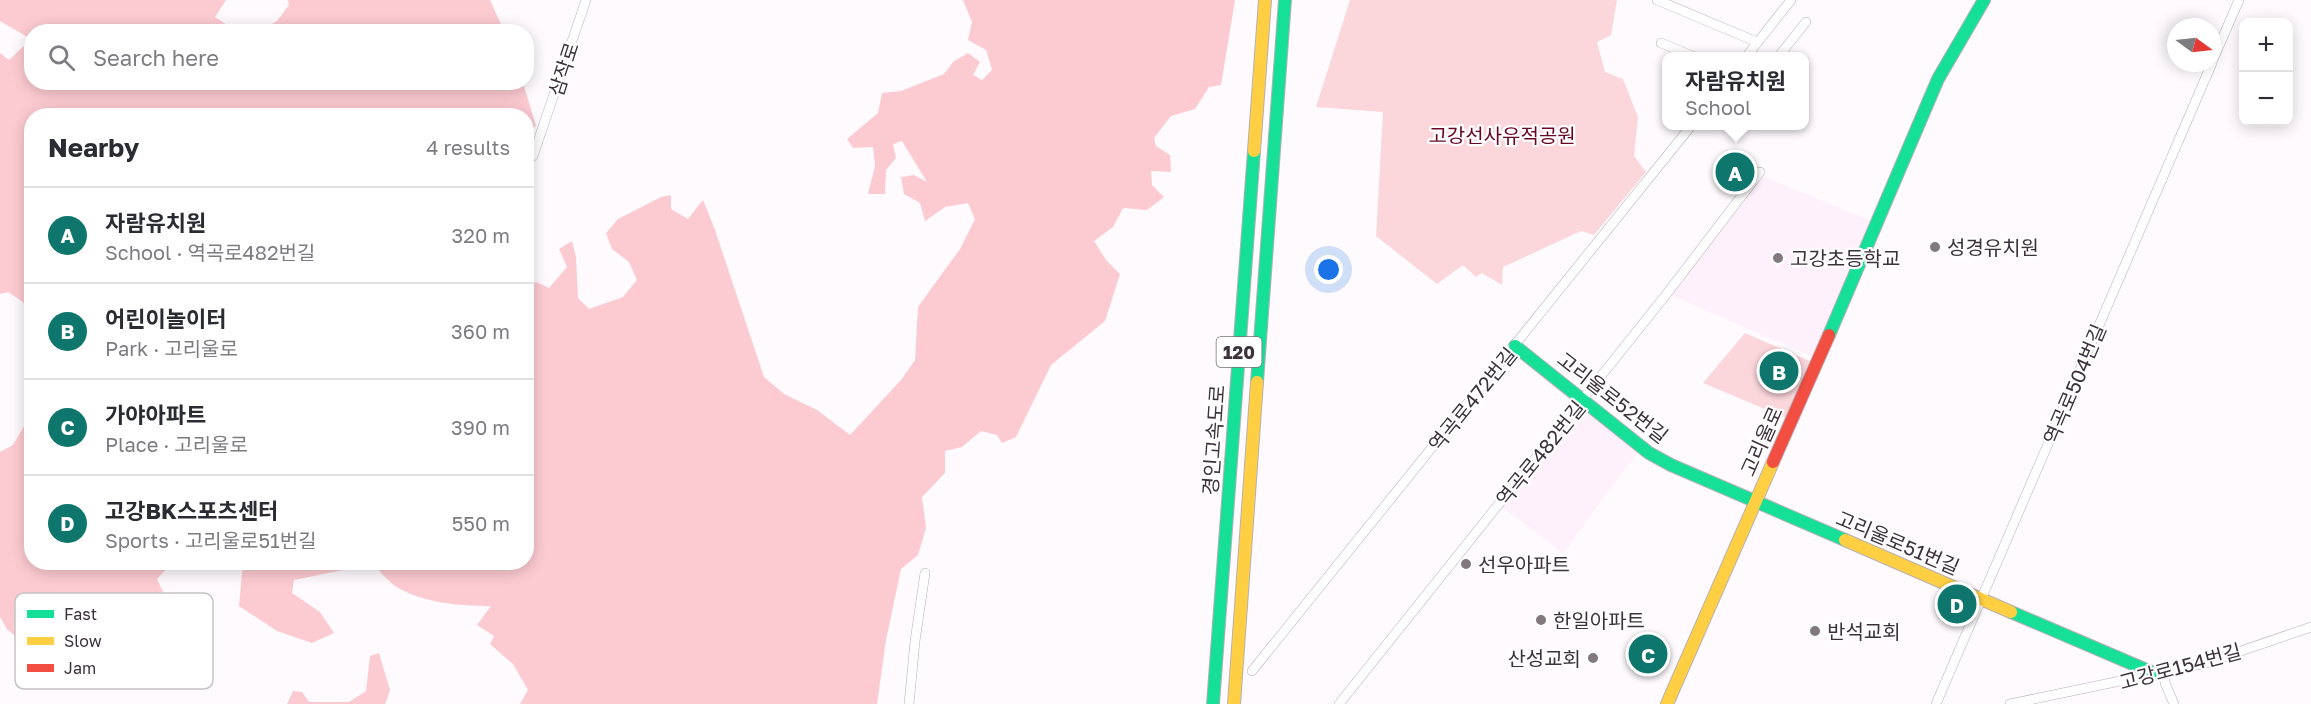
<!DOCTYPE html>
<html lang="en">
<head>
<meta charset="utf-8">
<style>
	:root { --surface:#fff; --page:#f7f7f7; --text:#2b2b33; --muted:#7c7c81; --line:#e1e1e2; --accent:#0f766e }
	body { margin:0; font-family:"Golos Text","Noto Sans KR",sans-serif; background:var(--page); color:var(--text) }
	.controls { position:absolute; right:18px; top:18px; display:grid; overflow:hidden; border-radius:12px; box-shadow:0 3px 15px #0003 }
	.controls button { width:54px; height:54px; display:grid; place-items:center; padding:0; border:0; border-bottom:2px solid var(--line); background:var(--surface); color:var(--text); font:30px sans-serif }
	.compass { position:absolute; left:2167px; top:18px; width:54px; height:54px; border-radius:50%; background:var(--surface); box-shadow:0 3px 15px #0003; rotate:105deg }
	.you { position:absolute; left:1329px; top:270px; width:21px; height:21px; margin:-15px; border:4px solid #fff; border-radius:50%; background:#1a73e8; box-shadow:0 0 0 9px #1a73e833 }
	.badge { display:grid; place-items:center; width:39px; height:39px; border-radius:50%; background:var(--accent); color:#fff; font-size:20px; font-weight:700 }
	.pin { position:absolute; translate:-50% -50%; border:3px solid #fff; box-shadow:0 2px 6px #0006 }
	.popup { position:absolute; left:1662px; top:52px; width:147px; height:78px; box-sizing:border-box; display:grid; place-content:center; border-radius:12px; background:var(--surface); filter:drop-shadow(0 2px 4px #0005); font-size:20px; white-space:nowrap; color:var(--muted) }
	.popup b { font-size:22px; color:var(--text) }
	.popup::after { content:''; position:absolute; left:50%; top:100%; margin-left:-12px; border:12px solid transparent; border-top-color:var(--surface) }
	.list { margin:0; padding:0; list-style:none }
	h2 { display:flex; justify-content:space-between; align-items:center; height:78px; margin:0; padding:0 24px; font-size:26px }
	h2 small { font-size:20px; font-weight:400; color:var(--muted) }
	.list li { display:grid; grid-template-columns:39px 1fr auto; gap:18px; align-items:center; box-sizing:border-box; height:96px; padding:0 24px; border-top:2px solid var(--line) }
	.list b { display:block; font-size:22px; white-space:nowrap }
	.list p { margin:0; font-size:20px; white-space:nowrap; color:var(--muted) }
	.list em { font-size:20px; font-style:normal; color:var(--muted) }
	.icon { flex:none; width:33px; height:33px; fill:none; stroke:currentColor; stroke-width:2; stroke-linecap:round; stroke-linejoin:round }
	.map { position:relative; flex:none; width:2311px; height:704px; overflow:hidden }
	.search { position:absolute; background:var(--surface); box-shadow:0 3px 15px #0003; left:24px; top:24px; width:510px; height:66px; display:flex; align-items:center; gap:15px; box-sizing:border-box; padding:0 21px; border-radius:24px; color:var(--muted); font-size:22px }
	.panel { position:absolute; background:var(--surface); box-shadow:0 3px 15px #0003; left:24px; top:108px; width:510px; height:462px; border-radius:24px }
	.map>svg:first-child { display:block }
	.built { fill:#fef1fc }
	.green { fill:#fbd7dc }
	.forest { fill:#fccbd1 }
	.lines { fill:none; stroke-linecap:round; stroke-linejoin:round }
	.street-casing { stroke:#b7b0b6; stroke-width:10 }
	.fast-casing { stroke:#b7b0b6; stroke-width:14 }
	.slow-casing { stroke:#b7b0b6; stroke-width:14 }
	.jam-casing { stroke:#b7b0b6; stroke-width:14 }
	.street { stroke:#fffeff; stroke-width:9 }
	.fast { stroke:#16e098; stroke-width:12 }
	.slow { stroke:#ffcf43; stroke-width:12 }
	.jam { stroke:#f24e42; stroke-width:12 }
	.poi-dot { fill:#817880; stroke:#fff; stroke-width:2 }
	.labels { text-anchor:middle; dominant-baseline:central; stroke-width:4.5; stroke-linejoin:round; paint-order:stroke }
	.shield { fill:#fff; stroke:#777076; stroke-width:1.5 }
	.shield-label { font-size:18px; font-weight:bold; fill:#3d323c }
	.street-label { font-size:20px; fill:#3d323c; stroke:#fff }
	.park-label { font-size:20px; fill:#670523; stroke:#fff }
	.poi-label { font-size:20px; fill:#3d323c; stroke:#fff; text-anchor:start }
	.key { fill:#fff; stroke:#c5c2c4; stroke-width:1.5 }
	.key-label { font-size:16px; fill:#3d323c }
</style>
</head>
<body>
<div class="map">
<svg width="2311" height="704" viewBox="0 0 2311 704">
	<rect width="100%" height="100%" fill="#fefafd"/>
	<path class="built" d="M1762,176L1874,222L1816,358L1670,295Z
		M1583,402L1640,449L1563,553L1500,505Z"/>
	<path class="green" d="M1350,0H1617L1611,35L1597,42L1605,72L1623,79L1638,117L1634,156L1646,172L1594,235L1581,231L1503,267L1502,285L1482,273L1476,277L1463,265L1437,284L1376,236L1383,112L1316,107Z
		M1745,333L1814,363L1789,419L1703,383Z"/>
	<path class="forest" d="M0,0H226L215,17L236,31L32,32V82L523,83L536,126L527,133L526,116L517,114L515,116H32L31,319L23,302L8,292L0,294V53L9,60L31,39L0,21Z
		M288,0H490L504,31H267V27L277,21L289,5Z
		M963,0H1235L1221,85L1209,87L1195,109L1171,116L1154,138L1156,146L1170,155L1171,172L1151,171L1152,185L1164,197L1147,210L1123,208L1113,227L1094,241L1106,260L1120,274L1105,321L1051,365L1016,437L1002,443L997,435L981,431L962,447L945,451V473L922,497L926,528L918,555L901,569L886,640L877,704H520L528,690L513,664L490,644L494,636L477,625L491,606C460,606 422,603 395,586C387,580 379,570 372,563L526,562L527,289L536,282L549,288L567,267L559,249L572,241L576,257L578,298L589,309L623,297L637,280L629,262L612,249L606,233L618,219L661,197L671,195V209L688,219L703,200L715,230L764,377L784,394L817,410L850,435L901,380L915,360L918,307L960,249L975,219L968,203L945,207L925,221L920,203L904,194L901,177L914,175L927,182L902,141L893,144L896,158L886,170L885,194H868L875,166L873,147L853,148L847,139L878,113L882,93L901,91L944,74L953,62L968,53L980,62L973,75L982,80L992,70L986,50L968,40L972,22Z
		M31,414L32,562L172,563L157,579L168,602L193,616L158,636L132,648L123,661L85,674L79,653L70,666L40,657L7,629L0,617V452L13,445Z
		M243,563H347L348,569L294,580L292,593L320,612L334,633L312,643L277,631L239,606Z
		M379,653L390,690L385,704H287L293,691L302,692L309,702H349L366,691L370,656Z"/>
	<g class="lines">
		<defs>
			<path id="street" d="M1657,0L1757,42
				M1661,43L1695,57
				M1746,57L1791,0
				M1778,57L1806,22
				M2212,62L2239,0
				M533,156L586,0
				M1252,671L1691,126
				M2164,672L2165,683L2174,704
				M909,704L915,641L925,573
				M1339,704L1665,296L1760,172
				M1936,704L2212,63
				M2010,704L2206,663L2311,627"/>
			<path id="fast" d="M1829,335L1938,79L1984,0
				M1515,346L1649,453L1671,465L1845,540
				M1257,382L1285,0
				M2011,612L2156,674
				M1213,704L1254,151"/>
			<path id="slow" d="M1254,151L1265,0
				M1845,540L2011,612
				M1234,704L1257,382
				M1667,704L1773,462"/>
			<path id="jam" d="M1773,462L1829,335"/>
		</defs>
		<use href="#street" class="street-casing"/>
		<use href="#fast" class="fast-casing"/>
		<use href="#slow" class="slow-casing"/>
		<use href="#jam" class="jam-casing"/>
		<use href="#street" class="street"/>
		<use href="#fast" class="fast"/>
		<use href="#slow" class="slow"/>
		<use href="#jam" class="jam"/>
	</g>
	<g class="poi-dot">
		<circle cx="1935" cy="247" r="6"/>
		<circle cx="1778" cy="258" r="6"/>
		<circle cx="1466" cy="564" r="6"/>
		<circle cx="1541" cy="620" r="6"/>
		<circle cx="1815" cy="631" r="6"/>
		<circle cx="1593" cy="658" r="6"/>
	</g>
	<g class="labels">
		<rect class="shield" x="1216.5" y="337" width="45" height="30" rx="4.5"/>
		<g class="shield-label">
			<text x="1239" y="352">120</text>
		</g>
		<g class="street-label">
			<text transform="translate(563 69) rotate(-72)">삼작로</text>
			<text transform="translate(2074 384) rotate(-67)">역곡로504번길</text>
			<text transform="translate(1613 397) rotate(38)">고리울로52번길</text>
			<text transform="translate(1472 399) rotate(-51)">역곡로472번길</text>
			<text transform="translate(1213 440) rotate(-86)">경인고속도로</text>
			<text transform="translate(1761 441) rotate(-66)">고리울로</text>
			<text transform="translate(1540 453) rotate(-51)">역곡로482번길</text>
			<text transform="translate(1898 542) rotate(23)">고리울로51번길</text>
			<text transform="translate(2180 666) rotate(-15)">고강로154번길</text>
		</g>
		<g class="park-label">
			<text x="1502" y="135">고강선사유적공원</text>
		</g>
		<g class="poi-label">
			<text x="1947" y="247">성경유치원</text>
			<text x="1790" y="258">고강초등학교</text>
			<text x="1478" y="564">선우아파트</text>
			<text x="1553" y="620">한일아파트</text>
			<text x="1827" y="631">반석교회</text>
			<text x="1581" y="658" text-anchor="end">산성교회</text>
		</g>
	</g>
	<rect x="15" y="593" width="198" height="96" rx="9" class="key"/>
	<rect x="27" y="610" width="27" height="8" fill="#16e098"/>
	<rect x="27" y="637" width="27" height="8" fill="#ffcf43"/>
	<rect x="27" y="664" width="27" height="8" fill="#f24e42"/>
	<g class="key-label">
		<text x="64" y="620">Fast</text>
		<text x="64" y="647">Slow</text>
		<text x="64" y="674">Jam</text>
	</g>
</svg>
<div class="controls">
<button>+</button>
<button>−</button>
</div>
<svg class="compass" viewBox="-18 -18 36 36"><path d="M0-13l5 13h-10z" fill="#e53935"/><path d="M0 13l5-13h-10z" fill="#7c7c81"/></svg>
<div class="you"></div>
<div class="pin badge" style="left:1735px;top:172px">A</div>
<div class="popup"><b>자람유치원</b>School</div>
<div class="pin badge" style="left:1779px;top:371px">B</div>
<div class="pin badge" style="left:1648px;top:654px">C</div>
<div class="pin badge" style="left:1957px;top:604px">D</div>
<div class="search"><svg class="icon" aria-label="search" viewBox="0 0 24 24"><circle cx="10" cy="10" r="6"/><path d="M15 15l6 6"/></svg>Search here</div>
<section class="panel">
<h2>Nearby<small>4 results</small></h2>
<ul class="list">
<li><span class="badge">A</span><div><b>자람유치원</b><p>School · 역곡로482번길</p></div><em>320 m</em></li>
<li><span class="badge">B</span><div><b>어린이놀이터</b><p>Park · 고리울로</p></div><em>360 m</em></li>
<li><span class="badge">C</span><div><b>가야아파트</b><p>Place · 고리울로</p></div><em>390 m</em></li>
<li><span class="badge">D</span><div><b>고강BK스포츠센터</b><p>Sports · 고리울로51번길</p></div><em>550 m</em></li>
</ul>
</section>
</div>
</body>
</html>
